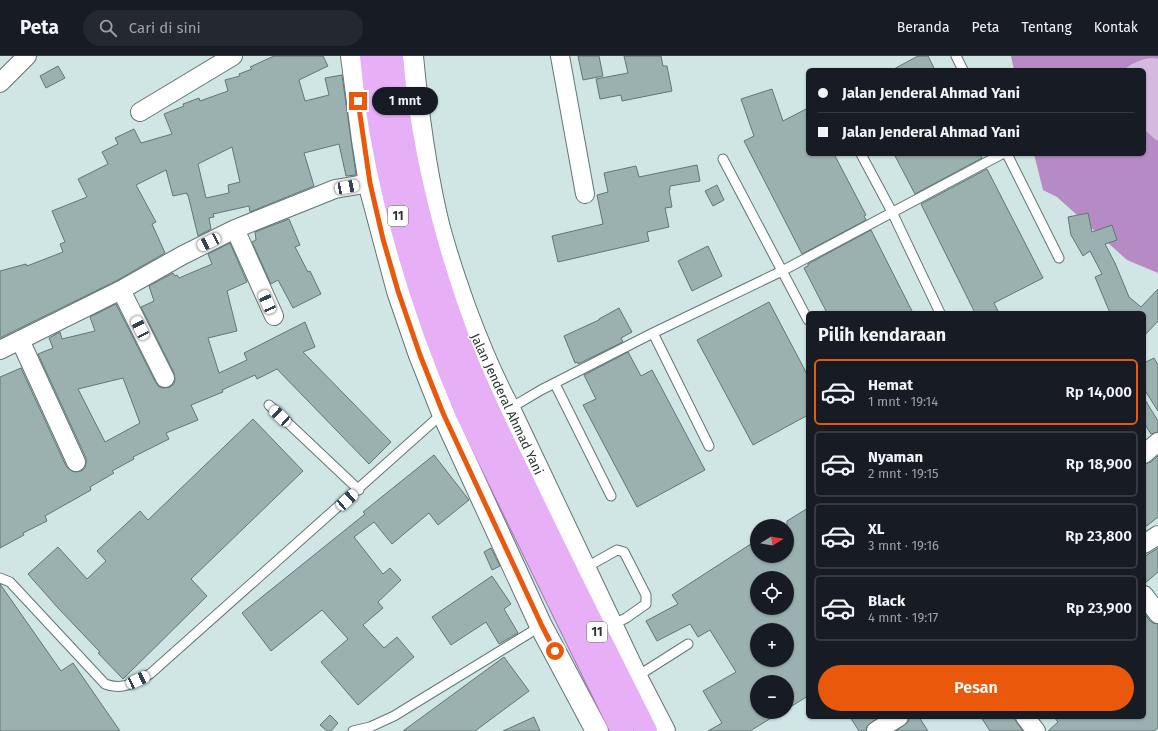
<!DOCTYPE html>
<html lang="id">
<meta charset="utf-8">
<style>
:root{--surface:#171b24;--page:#242831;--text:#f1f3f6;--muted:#9ea1a6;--line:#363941;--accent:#ea580c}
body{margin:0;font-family:"Fira Sans",sans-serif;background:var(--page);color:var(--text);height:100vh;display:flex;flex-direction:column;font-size:15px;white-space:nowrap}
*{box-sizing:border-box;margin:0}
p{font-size:13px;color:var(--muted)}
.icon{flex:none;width:22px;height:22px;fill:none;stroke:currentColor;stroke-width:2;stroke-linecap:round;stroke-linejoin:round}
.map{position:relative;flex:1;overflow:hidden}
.details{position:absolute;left:806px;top:255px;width:340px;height:408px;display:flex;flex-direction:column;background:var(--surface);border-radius:6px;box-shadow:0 1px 3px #0004}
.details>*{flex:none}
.hud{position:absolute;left:806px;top:12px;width:340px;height:88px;border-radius:6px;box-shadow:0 1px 3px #0004;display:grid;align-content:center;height:88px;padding:0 12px;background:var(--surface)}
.needle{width:26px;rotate:79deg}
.buttons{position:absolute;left:750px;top:463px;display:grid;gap:8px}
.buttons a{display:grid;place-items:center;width:44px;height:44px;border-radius:50%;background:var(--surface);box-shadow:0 1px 3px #0004;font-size:20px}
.end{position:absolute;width:18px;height:18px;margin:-9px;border:5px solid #ea580c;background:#fff;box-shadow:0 0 0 2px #fff}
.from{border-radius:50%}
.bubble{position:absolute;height:28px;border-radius:14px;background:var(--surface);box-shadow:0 1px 3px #0004;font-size:13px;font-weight:600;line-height:28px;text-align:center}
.car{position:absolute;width:12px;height:24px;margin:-12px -6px;border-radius:5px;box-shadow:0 0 3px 1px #0007;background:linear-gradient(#fff 24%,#345 0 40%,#fff 0 76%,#345 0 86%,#fff 0)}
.hud b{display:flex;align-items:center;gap:14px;height:38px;font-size:15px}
.hud b+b{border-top:1px solid var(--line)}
.hud i{width:10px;height:10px;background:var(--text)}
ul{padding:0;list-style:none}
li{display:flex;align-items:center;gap:12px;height:66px;margin:0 8px 6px;padding:0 4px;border:2px solid var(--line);border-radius:6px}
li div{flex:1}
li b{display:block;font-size:15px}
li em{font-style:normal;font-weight:600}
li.current{border-color:var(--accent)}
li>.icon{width:36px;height:36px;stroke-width:1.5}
h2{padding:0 12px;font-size:18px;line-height:48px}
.cta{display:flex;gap:8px;margin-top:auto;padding:8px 12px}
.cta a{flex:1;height:46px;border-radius:24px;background:var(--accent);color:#fff;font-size:16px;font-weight:600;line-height:46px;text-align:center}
header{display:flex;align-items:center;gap:24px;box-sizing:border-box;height:56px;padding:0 20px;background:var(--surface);border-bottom:1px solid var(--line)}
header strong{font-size:19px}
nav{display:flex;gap:22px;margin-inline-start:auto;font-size:14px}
.search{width:280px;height:36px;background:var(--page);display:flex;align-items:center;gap:10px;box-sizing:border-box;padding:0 14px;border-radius:22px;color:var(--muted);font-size:15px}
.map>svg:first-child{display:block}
.green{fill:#d6b9df}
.forest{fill:#b68ac4}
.building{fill:#9bb1af;stroke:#627674;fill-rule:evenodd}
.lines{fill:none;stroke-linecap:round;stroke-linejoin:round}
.service-casing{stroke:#627675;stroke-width:11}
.minor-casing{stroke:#627675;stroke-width:20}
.tertiary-casing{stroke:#627675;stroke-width:24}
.trunk-casing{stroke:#a077b0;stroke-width:24}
.service{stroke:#fff;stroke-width:9}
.minor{stroke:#fff;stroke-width:18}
.tertiary{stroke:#fff;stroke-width:22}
.trunk{stroke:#e6aff6;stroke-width:22}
.route{stroke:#ea580c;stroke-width:5}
.labels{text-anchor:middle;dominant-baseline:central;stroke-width:3;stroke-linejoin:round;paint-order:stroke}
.shield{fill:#fff;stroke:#6a7070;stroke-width:1}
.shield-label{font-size:12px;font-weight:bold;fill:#2a3332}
.street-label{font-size:13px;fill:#2a3332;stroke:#fff}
</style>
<header>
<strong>Peta</strong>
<div class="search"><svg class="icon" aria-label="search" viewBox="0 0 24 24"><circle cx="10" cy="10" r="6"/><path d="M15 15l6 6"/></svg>Cari di sini</div>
<nav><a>Beranda</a><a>Peta</a><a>Tentang</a><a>Kontak</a></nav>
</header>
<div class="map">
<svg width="1158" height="675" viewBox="0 0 1158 675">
<rect width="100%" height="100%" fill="#d0e6e4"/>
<!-- green -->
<path class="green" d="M1155,2L1158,3V84H1156L1144,73V14H1124C1132,6 1145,4 1155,2Z"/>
<!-- forest -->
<path class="forest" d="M1011,0H1158V3C1149,0 1131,7 1124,14H1014Z
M1144,73L1156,84H1158V217L1127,204L1057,141L1043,134L1034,98H1144Z"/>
<!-- building -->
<path class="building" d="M274,0H323L328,10L299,24L305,45L329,39L325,22L342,19L356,119L346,120L339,88L304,97L314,130L250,156L249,150L213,158L214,161L209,162L211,173L198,180L188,139H187V137L173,140L166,114L136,129L156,166L152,168L165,197L116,225L0,282V215L26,208L27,210L63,196L60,188L65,186L52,155L87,141L78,123L108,108L102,96L118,88L115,82L134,73L141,87L172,78L164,58L184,50L183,48L199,42L200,45L228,35L225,24L240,20L239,18L252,13L250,11ZM232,91L240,126L228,129L229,137L206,142L198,108Z
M578,0H599L603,20L583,24Z
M624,0H661L663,10H667L672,35L622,45L621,39L600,43L596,23L628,17Z
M918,0H928L935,14H892Z
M58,10L65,22L46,32L40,20Z
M772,33L783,65L808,52V98H834L866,159L864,160L866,164L802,198L744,85L754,80L741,43Z
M894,98H980L982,102L915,138Z
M697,109L700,125L670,130V134H669L672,151L665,152L669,171L647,176L649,185L558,206L552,180L603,168L597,139L608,136L604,117L636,110L639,121Z
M987,113L1043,222L994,247L999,257H975L921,148Z
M717,129L724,144L713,150L705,135Z
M1088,157L1092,176L1112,169L1117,184L1105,188L1115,207L1129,241L1141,251L1158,233V265L1144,280V257H1110L1095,221L1102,218L1090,195L1083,200L1071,179L1068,161Z
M289,163L300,189L295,191L308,216L310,215L321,238L293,252L278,224L271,228L252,186L256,184L255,176Z
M871,174L913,257H827L804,212L808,210V208Z
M230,187L247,226L227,235L237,275L208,282L219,317L247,304L244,297L305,266L315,291L303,296L391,386L369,408L277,313L257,323L255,319L222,334L223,336L191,349L198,364L166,377L169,383L133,401L134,403L112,415L114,417L90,431L91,434L45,460L47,465L23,477L24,479L0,492V321L21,312L66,410L70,414L75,416L81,415L85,412L86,407V402L38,298L53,292L49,282L60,276L62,283L95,275L90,261L116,248L156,327L159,331L164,332L170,331L174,328L175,323L174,317L141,251L154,245L149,230L173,217L175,220L177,219L179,222L212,208L208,198ZM123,322L140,367L105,386L78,333Z
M708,190L722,220L692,235L678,205Z
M769,246L808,320V359L753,389L697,284Z
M619,252L632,276L621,282L623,286L578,308L577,306L575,307L564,280L599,264V263Z
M628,296L641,320L652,314L705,414L637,451L583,349L596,343L584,319Z
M1154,302L1158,309V355L1144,333V307Z
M1144,342L1158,365V376L1151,378L1144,367Z
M253,363L303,415L191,523L207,540L123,623L98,597L100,596L58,552L28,518L58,491L87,523L106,505L97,495L140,455L148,464Z
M434,399L469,444L438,469L429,457L392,488L374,466L354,481L383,518L390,512L401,524L378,546L383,552L363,569L384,592L397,581L414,601L358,649L321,606L348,583L322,554L271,595L242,557L365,458L363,456Z
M1158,400V461L1144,472V408L1151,406Z
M808,452V640L787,653V626H757V656H781L750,675H708L722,667L703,635L736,616L710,574L698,581L690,568L657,585L646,565L678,548L672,539L757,484V500H787V465ZM757,522H787V552H757ZM757,574H787V604H757Z
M491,492L500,510L492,514L484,496Z
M1158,492V516L1144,528V501Z
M492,520L511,548L504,553L518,577L499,588L486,566L451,589L432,561Z
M0,528L61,615L73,607L120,675H0Z
M1144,557L1150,565L1153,567L1158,568V672L1154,675H1048L1058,666L1054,661H1144Z
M504,601L529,635L475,675H403Z
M330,659L338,667L331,675H327L320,669Z
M534,661L540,675H503Z
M850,661H879L867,670L866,675H859Z
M909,661H919L928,675H896L908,666Z
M981,661H1013L1023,675H990Z"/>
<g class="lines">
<!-- service casing -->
<g class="service-casing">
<path id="service" d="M956,0L963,14
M861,98L892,156L940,257
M1007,98L1059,202
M723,103L808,264
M653,277L709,390
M555,328L611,440
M269,349L359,434
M509,353L541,334L653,277L782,215L1002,98
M585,512L617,494L624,496L646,539V548L626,562L612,569
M0,522L10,526L105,628C123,635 134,626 150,618L443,357
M636,621L688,588
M353,675L370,671L394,660L541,570"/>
</g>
<!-- minor casing -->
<g class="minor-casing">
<path id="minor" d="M560,0L585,138
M0,27L27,0
M140,56L233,0
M235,173L274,260
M121,234L165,322
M20,284L76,406
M0,294L121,234L183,199L235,173L335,133L370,127
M1144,398L1158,386
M1144,488L1158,479
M1144,539L1158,558
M1025,661L1036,675
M876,675L899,661"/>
</g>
<!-- tertiary casing -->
<g class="tertiary-casing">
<path id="tertiary" d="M352,0L363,84L371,134L398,235L420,299L443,357L541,570L597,675
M412,0C417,54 424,107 436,160C443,191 454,222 465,253C478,288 491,320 509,353L636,621L664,675"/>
</g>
<!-- trunk casing -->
<g class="trunk-casing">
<path id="trunk" d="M371,0C374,26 376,52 381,78C398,175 428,268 467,358L622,675
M392,0C401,102 428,205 465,300C483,345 504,387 525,430C564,512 605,593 646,675"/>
</g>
<!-- service -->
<use href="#service" class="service"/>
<!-- minor -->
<use href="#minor" class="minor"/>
<!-- tertiary -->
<use href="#tertiary" class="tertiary"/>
<!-- trunk -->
<use href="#trunk" class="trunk"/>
</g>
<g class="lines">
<!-- route -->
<path class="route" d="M358,45L370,127L383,183L398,235L420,299L443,357L542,570L555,595"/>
</g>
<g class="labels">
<!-- shield labels -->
<g class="shield">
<rect x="388" y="150" width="20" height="20" rx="3"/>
<rect x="587" y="566" width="20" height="20" rx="3"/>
</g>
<g class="shield-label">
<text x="398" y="160">11</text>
<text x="597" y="576">11</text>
</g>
<!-- street labels -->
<g class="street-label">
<text transform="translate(507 348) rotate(65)">Jalan Jenderal Ahmad Yani</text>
</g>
</g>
</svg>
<div class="buttons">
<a><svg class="needle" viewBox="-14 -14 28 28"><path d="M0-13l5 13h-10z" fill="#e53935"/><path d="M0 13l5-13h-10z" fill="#9ea1a6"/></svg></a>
<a><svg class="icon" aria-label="locate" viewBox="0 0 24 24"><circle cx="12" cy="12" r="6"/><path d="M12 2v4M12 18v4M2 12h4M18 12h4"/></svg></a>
<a>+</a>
<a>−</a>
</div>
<i class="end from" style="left:555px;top:595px"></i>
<i class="end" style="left:358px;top:45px"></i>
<div class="bubble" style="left:372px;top:31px;width:66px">1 mnt</div>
<i class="car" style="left:347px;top:131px;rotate:79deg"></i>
<i class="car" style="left:209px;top:186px;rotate:243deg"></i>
<i class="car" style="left:267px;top:246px;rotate:336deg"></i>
<i class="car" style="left:140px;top:272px;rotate:333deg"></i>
<i class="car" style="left:280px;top:360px;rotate:313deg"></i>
<i class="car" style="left:347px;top:444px;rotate:48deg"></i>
<i class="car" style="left:138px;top:624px;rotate:65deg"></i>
<div class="hud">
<b><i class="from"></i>Jalan Jenderal Ahmad Yani</b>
<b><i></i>Jalan Jenderal Ahmad Yani</b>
</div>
<section class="details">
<h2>Pilih kendaraan</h2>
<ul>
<li class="current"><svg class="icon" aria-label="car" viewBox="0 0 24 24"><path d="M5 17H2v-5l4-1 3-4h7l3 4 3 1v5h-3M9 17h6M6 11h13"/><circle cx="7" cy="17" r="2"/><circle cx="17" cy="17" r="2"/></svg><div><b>Hemat</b><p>1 mnt · 19:14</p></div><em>Rp 14,000</em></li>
<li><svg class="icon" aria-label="car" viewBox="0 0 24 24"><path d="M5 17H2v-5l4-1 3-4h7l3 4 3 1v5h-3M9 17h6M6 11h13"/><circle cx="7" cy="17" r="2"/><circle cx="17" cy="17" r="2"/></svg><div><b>Nyaman</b><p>2 mnt · 19:15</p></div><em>Rp 18,900</em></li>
<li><svg class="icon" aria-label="car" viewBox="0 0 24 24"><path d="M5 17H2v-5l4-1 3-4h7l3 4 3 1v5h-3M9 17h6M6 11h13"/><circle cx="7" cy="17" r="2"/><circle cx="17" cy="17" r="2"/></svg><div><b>XL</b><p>3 mnt · 19:16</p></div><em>Rp 23,800</em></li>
<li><svg class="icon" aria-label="car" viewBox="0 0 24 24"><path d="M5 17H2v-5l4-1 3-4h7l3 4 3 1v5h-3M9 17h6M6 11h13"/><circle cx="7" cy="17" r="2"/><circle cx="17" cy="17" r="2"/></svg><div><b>Black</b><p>4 mnt · 19:17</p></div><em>Rp 23,900</em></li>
</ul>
<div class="cta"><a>Pesan</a></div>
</section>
</div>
